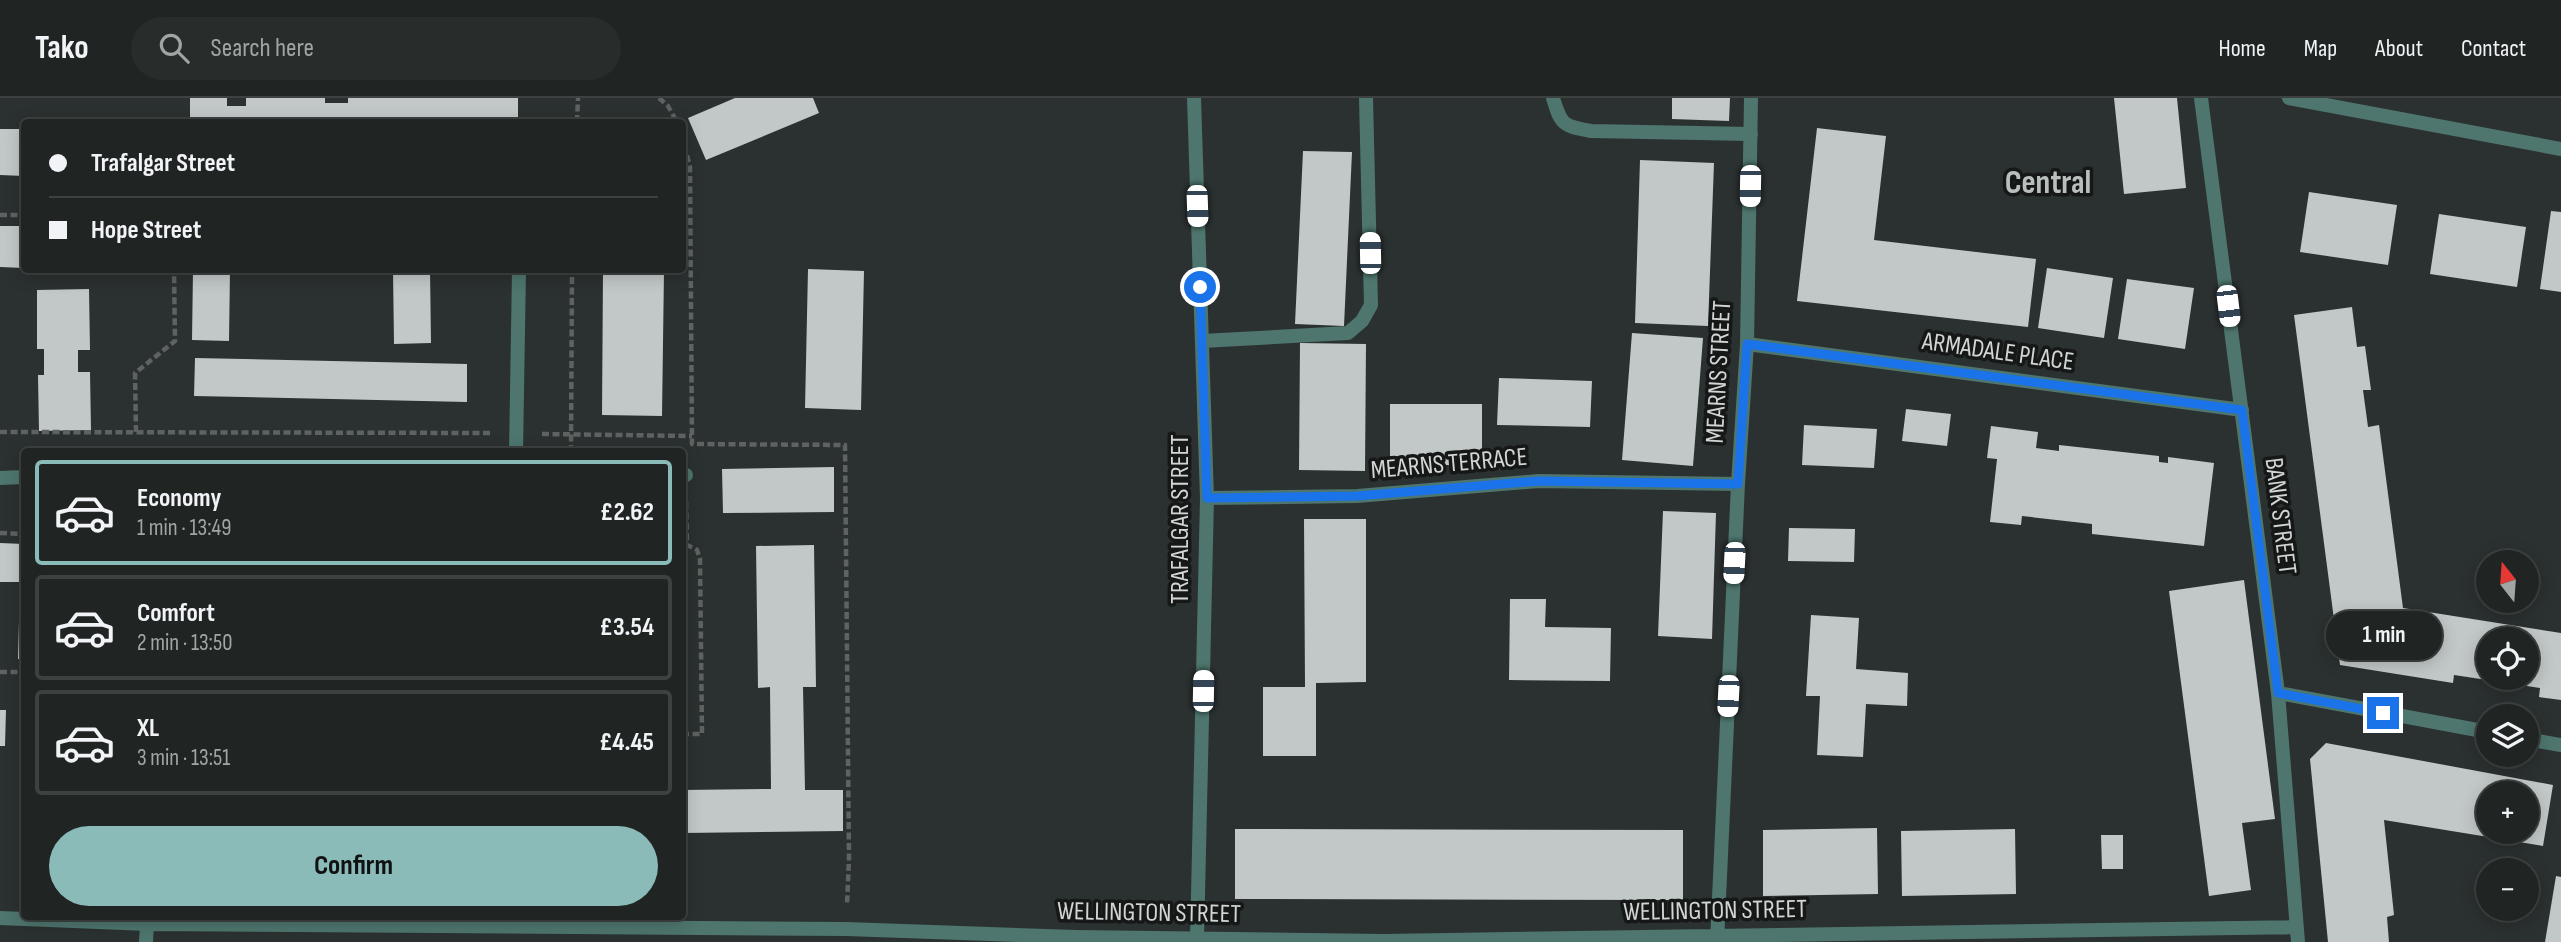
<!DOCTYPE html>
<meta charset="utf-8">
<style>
:root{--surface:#202524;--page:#282d2c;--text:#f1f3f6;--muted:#a2a5a6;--line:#3d4241;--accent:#8bbbb9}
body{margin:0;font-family:"Sofia Sans Condensed",sans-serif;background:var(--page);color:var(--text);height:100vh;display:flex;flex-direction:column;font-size:26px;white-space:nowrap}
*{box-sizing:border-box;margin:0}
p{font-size:23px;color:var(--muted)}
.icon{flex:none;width:38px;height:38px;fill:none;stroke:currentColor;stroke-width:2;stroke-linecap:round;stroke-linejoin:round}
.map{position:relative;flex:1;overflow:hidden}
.sheet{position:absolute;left:21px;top:350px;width:665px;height:472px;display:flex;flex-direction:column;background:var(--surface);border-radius:7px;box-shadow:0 4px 18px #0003,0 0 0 2px var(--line)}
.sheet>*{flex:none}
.top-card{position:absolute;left:21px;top:21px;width:665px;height:154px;border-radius:7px;box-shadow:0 4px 18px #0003,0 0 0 2px var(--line);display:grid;align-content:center;height:154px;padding:0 28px;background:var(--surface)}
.needle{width:46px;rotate:343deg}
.tools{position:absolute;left:2476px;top:452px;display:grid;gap:14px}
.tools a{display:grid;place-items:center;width:63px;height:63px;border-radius:50%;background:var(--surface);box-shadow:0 4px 18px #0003,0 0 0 2px var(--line);font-size:35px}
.end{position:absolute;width:32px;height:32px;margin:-16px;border:9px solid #1a73e8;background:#fff;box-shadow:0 0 0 4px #fff}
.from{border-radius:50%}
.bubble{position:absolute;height:49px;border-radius:24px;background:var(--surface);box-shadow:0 4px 18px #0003,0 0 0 2px var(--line);font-size:23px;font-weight:700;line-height:49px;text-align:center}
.car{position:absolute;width:21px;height:42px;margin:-21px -10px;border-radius:9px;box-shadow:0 0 5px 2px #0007;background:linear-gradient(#fff 24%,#345 0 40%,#fff 0 76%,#345 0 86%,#fff 0)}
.top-card b{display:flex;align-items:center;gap:24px;height:66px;font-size:26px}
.top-card b+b{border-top:2px solid var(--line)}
.top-card i{width:18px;height:18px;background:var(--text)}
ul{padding:12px 0 0;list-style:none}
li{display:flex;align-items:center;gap:21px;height:105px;margin:0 14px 10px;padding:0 14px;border:4px solid var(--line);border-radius:7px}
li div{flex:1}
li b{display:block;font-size:26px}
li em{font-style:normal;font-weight:700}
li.active{border-color:var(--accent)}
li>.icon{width:63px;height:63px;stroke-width:1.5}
.button{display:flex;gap:14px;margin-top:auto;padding:14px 28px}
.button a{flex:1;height:80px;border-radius:42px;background:var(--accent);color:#111;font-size:28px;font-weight:700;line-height:80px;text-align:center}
header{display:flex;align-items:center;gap:42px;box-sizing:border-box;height:98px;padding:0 35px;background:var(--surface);border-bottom:2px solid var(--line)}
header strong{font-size:33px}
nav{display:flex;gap:38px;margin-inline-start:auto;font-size:24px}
.search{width:490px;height:63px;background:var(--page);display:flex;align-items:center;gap:18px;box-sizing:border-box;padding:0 24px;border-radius:38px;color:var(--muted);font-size:26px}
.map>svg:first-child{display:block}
.building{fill:#c1c8c7;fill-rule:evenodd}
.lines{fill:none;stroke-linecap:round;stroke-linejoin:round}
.path{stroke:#5e6362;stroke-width:4.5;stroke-dasharray:7 3.5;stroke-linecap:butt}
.lane{stroke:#4e766e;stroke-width:14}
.street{stroke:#4e766e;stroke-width:14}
.route{stroke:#1a73e8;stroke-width:9}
.labels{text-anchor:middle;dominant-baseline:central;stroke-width:7;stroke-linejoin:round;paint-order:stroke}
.street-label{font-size:26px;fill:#d1d5d4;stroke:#151817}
.district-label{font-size:33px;font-weight:bold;fill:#b8c0be;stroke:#151817}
</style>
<header>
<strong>Tako</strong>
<div class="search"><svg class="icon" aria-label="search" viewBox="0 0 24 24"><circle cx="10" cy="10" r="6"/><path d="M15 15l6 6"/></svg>Search here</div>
<nav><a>Home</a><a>Map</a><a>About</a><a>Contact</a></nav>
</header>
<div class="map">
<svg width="2561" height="844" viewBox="0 0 2561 844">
<rect width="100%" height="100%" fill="#2b3130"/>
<!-- building -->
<path class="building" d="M190,0H227V8H246V0H325V5H348V0H518V24H463V21H446V24H190Z
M735,0H813L819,15L706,62L688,20Z
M1672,0H1730L1729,23L1672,21Z
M2114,0H2177L2186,90L2124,96Z
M1817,30L1886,38L1874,142L2036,161L2028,229L1797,203Z
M0,31H24V78L0,77Z
M1303,53L1352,54L1344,228L1295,226Z
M1640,62L1714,65L1708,228L1635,225Z
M2309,94L2397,107L2388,167L2300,154Z
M2551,113L2561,114V194L2540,191Z
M2439,116L2526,129L2517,189L2430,176Z
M0,128H24V170L0,169Z
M2047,170L2113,180L2104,240L2038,230Z
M808,171L864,173L861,312L805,310Z
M193,172H230L229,243L192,242Z
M393,172H430L431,245L394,246Z
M603,172H664L662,318L602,317Z
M2127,181L2194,190L2185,251L2118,241Z
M89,191L90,252H78V274H90L91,332L39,333L38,277H44V251H37V192Z
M2352,209L2357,249L2365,248L2371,292H2363L2368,329L2379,327L2403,510L2561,535V602L2539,599L2540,590L2454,577L2453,585L2340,567L2294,217ZM2488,541H2527V579H2488Z
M1632,235L1703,240L1693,368L1622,362Z
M1300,245L1366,246L1365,373L1299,372Z
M195,260L467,266V304L194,298Z
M1499,280L1592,283L1590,329L1497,327Z
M1390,306H1482V358H1456V367H1403V358H1390Z
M1906,311L1951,316L1947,348L1902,343Z
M1804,327L1877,331L1874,370L1802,367Z
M1991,328L2038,334L2036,350L2059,353V347L2159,358V364L2168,365V359L2214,365L2204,448L2092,436V426L2022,418L2021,427L1990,424L1997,361L1987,360Z
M834,369V414L723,415L722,371Z
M1663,413L1716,415L1712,541L1658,538Z
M1304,421H1366V584L1316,585V658H1263V589H1305Z
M1789,430L1855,431L1854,464L1788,463Z
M0,445L24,446V561H18L20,484H0Z
M814,447L816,589H803L805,692H843V733L682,735V692L771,691L770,589L758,590L756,448Z
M2244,482L2275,721L2242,725L2251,792L2209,798L2169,493Z
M1510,501H1546L1545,529L1611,530L1610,583L1509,582Z
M1811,517L1859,520L1856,571L1908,575L1907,608L1866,606L1863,659L1817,657L1820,598H1806Z
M0,612H6L5,648H0Z
M2326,645L2553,687L2543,748L2384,722L2394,817L2387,819L2389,844H2328L2310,661ZM2488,695H2527V733H2488Z
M1877,730L1878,796L1763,798V732Z
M1235,731L1683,732V802L1235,801Z
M2015,731L2016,796L1902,798L1901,733Z
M2101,737H2123V771H2102Z
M2556,778L2561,779V844H2545Z"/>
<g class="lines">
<!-- path -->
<path class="path" d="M659,0L668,8L677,24
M577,24L578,0
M682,37L690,69L692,346L845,347L849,761L847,806
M0,117H24
M0,334L491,335
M136,334L135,275L175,243L174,172
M542,336L692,338
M571,354L572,172
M0,435L24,436
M0,574H24
M682,636H702L700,461L697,452L687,447L686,403"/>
<!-- lane -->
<path class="lane" d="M1553,0C1561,27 1563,28 1591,33L1751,36
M1202,243L1348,235L1362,223L1371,207L1366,0
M516,354L519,172
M682,377H686
M0,380L24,379"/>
<!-- street -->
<path class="street" d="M1194,0L1207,400L1197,841
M2201,0L2278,595L2298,844
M2289,0L2561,51
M1747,246L2242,312
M1207,400L1357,398L1539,383L1738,386
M2278,595L2488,634
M2527,641L2561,647
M0,820L147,826L846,831L1076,839L1384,843L2297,829
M146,844L147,826
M1717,844L1738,386L1747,246L1751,0"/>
</g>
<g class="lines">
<!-- route -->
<path class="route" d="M1200,189L1207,400L1357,398L1539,383L1738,386L1747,246L2242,312L2278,595L2383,615"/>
</g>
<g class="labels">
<!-- street labels -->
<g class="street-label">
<text transform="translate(1998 254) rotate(8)">ARMADALE PLACE</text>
<text transform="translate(1719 274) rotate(-87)">MEARNS STREET</text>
<text transform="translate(1449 366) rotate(-5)">MEARNS TERRACE</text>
<text transform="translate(2280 418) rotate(83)">BANK STREET</text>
<text transform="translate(1180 421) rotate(-90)">TRAFALGAR STREET</text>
<text transform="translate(1715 813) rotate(-1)">WELLINGTON STREET</text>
<text transform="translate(1149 815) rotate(1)">WELLINGTON STREET</text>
</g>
<!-- district labels -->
<g class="district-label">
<text x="2048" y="85">Central</text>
</g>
</g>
</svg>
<div class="tools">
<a><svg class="needle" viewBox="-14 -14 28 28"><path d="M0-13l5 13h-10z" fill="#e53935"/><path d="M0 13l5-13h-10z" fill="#a2a5a6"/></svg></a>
<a><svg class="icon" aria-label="locate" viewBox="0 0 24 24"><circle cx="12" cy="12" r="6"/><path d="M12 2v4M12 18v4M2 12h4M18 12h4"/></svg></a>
<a><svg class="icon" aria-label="layers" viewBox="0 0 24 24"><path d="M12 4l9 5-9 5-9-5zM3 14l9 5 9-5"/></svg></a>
<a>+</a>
<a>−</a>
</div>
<i class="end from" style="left:1200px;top:189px"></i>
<i class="end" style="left:2383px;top:615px"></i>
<div class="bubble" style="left:2326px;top:513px;width:116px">1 min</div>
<i class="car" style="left:1750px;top:88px;rotate:181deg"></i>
<i class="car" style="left:1197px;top:108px;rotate:178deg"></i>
<i class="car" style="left:1370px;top:155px;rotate:359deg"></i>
<i class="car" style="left:2228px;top:208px;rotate:173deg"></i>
<i class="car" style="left:1734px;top:465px;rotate:183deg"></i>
<i class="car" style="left:1203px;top:593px;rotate:1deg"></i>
<i class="car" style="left:1728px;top:598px;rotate:183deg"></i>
<div class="top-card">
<b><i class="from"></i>Trafalgar Street</b>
<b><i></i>Hope Street</b>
</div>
<section class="sheet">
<ul>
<li class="active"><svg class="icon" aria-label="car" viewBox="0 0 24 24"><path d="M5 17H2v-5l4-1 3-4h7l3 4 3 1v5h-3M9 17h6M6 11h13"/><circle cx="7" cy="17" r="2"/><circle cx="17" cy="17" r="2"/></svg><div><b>Economy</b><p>1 min · 13:49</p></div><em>£2.62</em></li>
<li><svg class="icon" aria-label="car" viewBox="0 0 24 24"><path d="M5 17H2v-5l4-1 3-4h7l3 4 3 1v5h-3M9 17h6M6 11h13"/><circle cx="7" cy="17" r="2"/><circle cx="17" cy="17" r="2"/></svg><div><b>Comfort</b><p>2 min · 13:50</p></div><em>£3.54</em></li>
<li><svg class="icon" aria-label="car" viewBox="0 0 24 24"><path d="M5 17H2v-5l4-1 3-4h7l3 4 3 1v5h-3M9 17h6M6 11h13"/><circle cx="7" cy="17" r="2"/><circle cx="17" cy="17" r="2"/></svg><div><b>XL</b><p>3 min · 13:51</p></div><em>£4.45</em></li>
</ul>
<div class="button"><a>Confirm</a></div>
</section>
</div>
